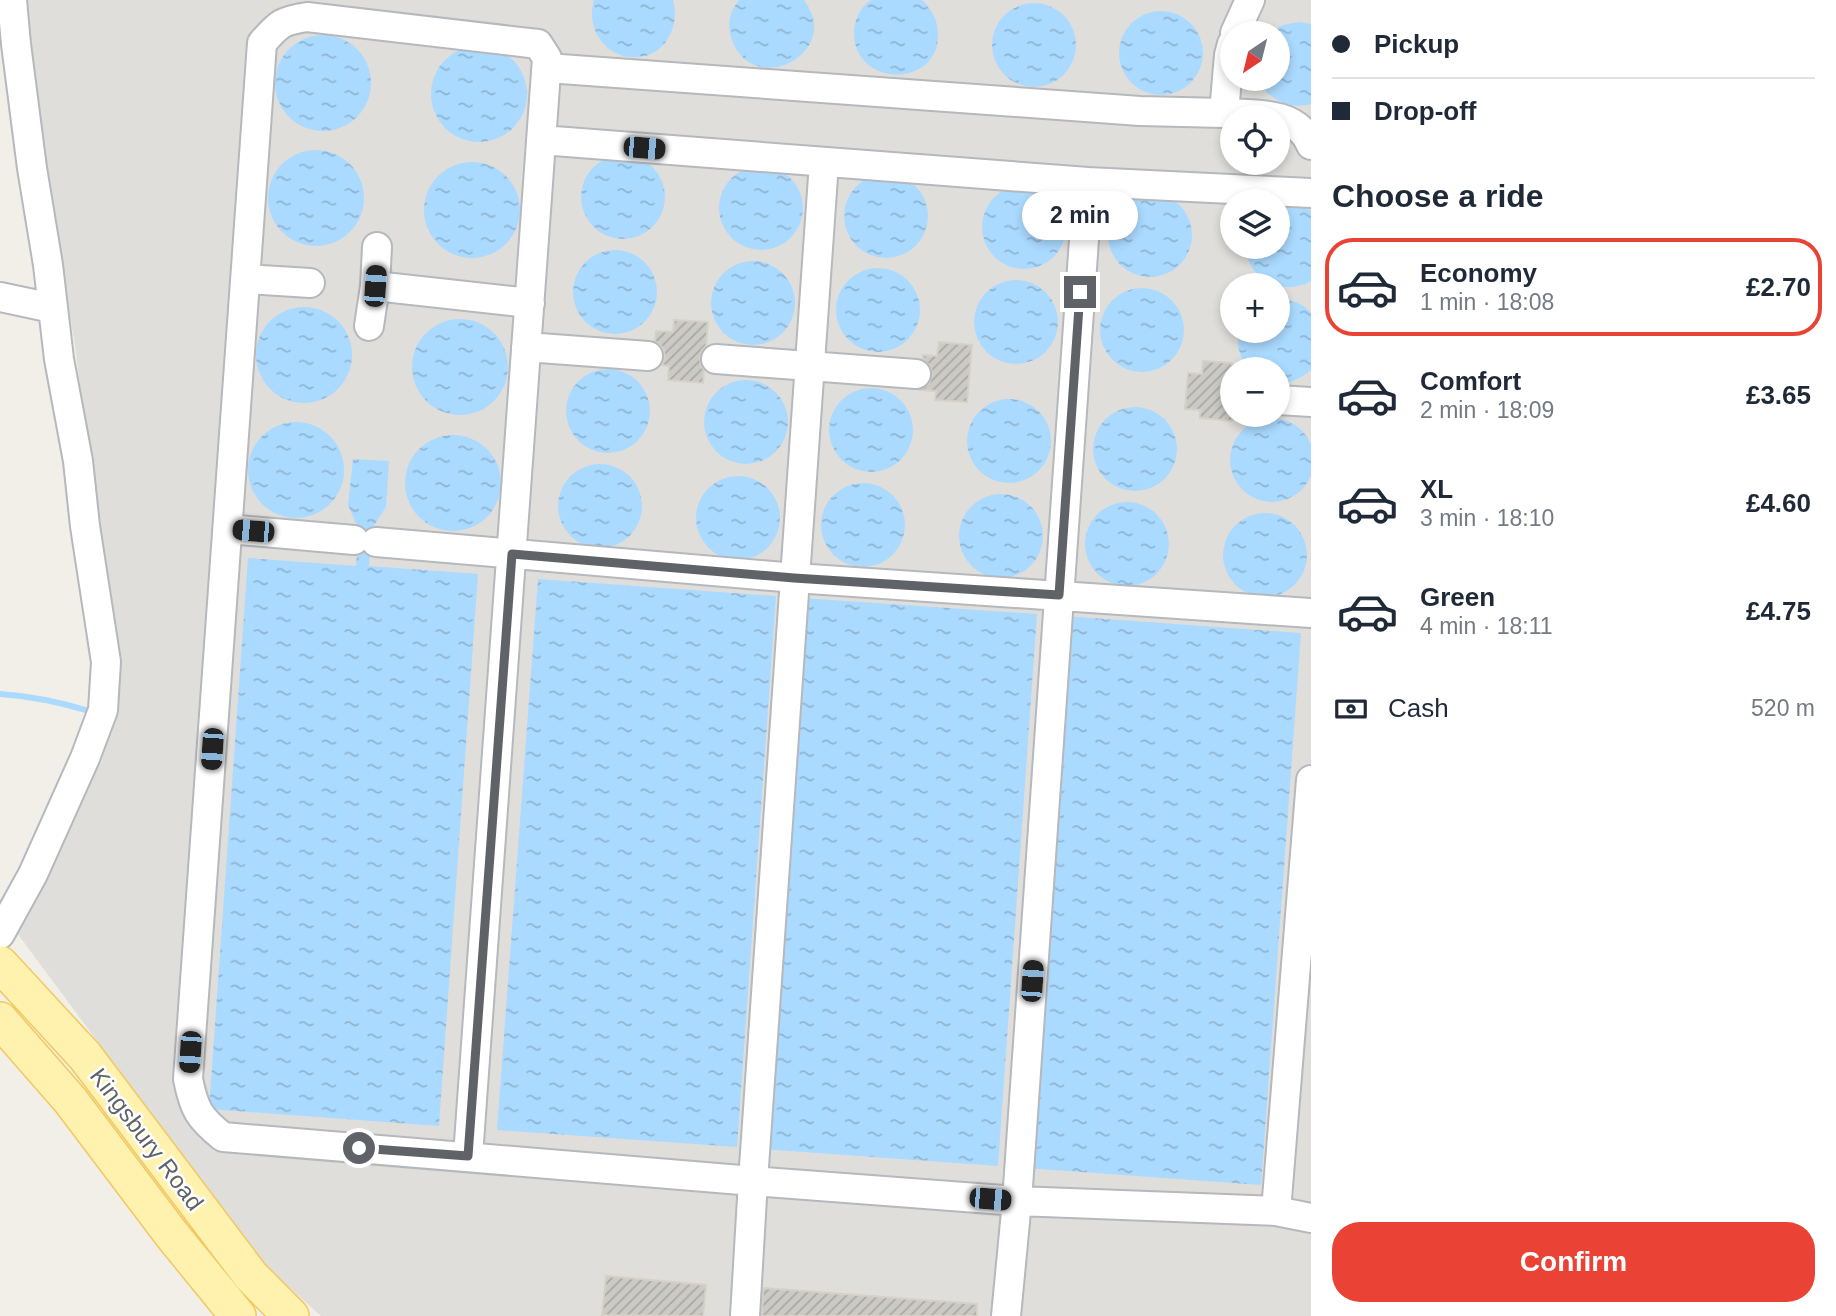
<!DOCTYPE html>
<meta charset="utf-8">
<style>
:root{--surface:#fff;--page:#f6f6f7;--text:#1f2937;--muted:#747a83;--line:#e0e1e3;--accent:#ea4335}
body{margin:0;font-family:Helvetica,sans-serif;background:var(--page);color:var(--text);height:100vh;display:flex;flex-direction:column;font-size:26px;white-space:nowrap}
*{box-sizing:border-box;margin:0}
p{font-size:23px;color:var(--muted)}
.icon{flex:none;width:38px;height:38px;fill:none;stroke:currentColor;stroke-width:2;stroke-linecap:round;stroke-linejoin:round}
.map{position:relative;flex:1;overflow:hidden}
.side{display:flex;flex-direction:column;background:var(--surface);width:525px}
.side>*{flex:none}
.guide{display:grid;align-content:center;height:154px;padding:0 21px;background:var(--surface)}
.needle{width:46px;rotate:215deg}
.fabs{position:absolute;left:1220px;top:21px;display:grid;gap:14px}
.fabs a{display:grid;place-items:center;width:70px;height:70px;border-radius:50%;background:var(--surface);box-shadow:0 4px 10px #0003;font-size:35px}
.end{position:absolute;width:32px;height:32px;margin:-16px;border:9px solid #5f6368;background:#fff;box-shadow:0 0 0 4px #fff}
.from{border-radius:50%}
.bubble{position:absolute;height:49px;border-radius:24px;background:var(--surface);box-shadow:0 4px 10px #0003;font-size:23px;font-weight:800;line-height:49px;text-align:center}
.car{position:absolute;width:21px;height:42px;margin:-21px -10px;border-radius:9px;box-shadow:0 0 5px 2px #0007;background:linear-gradient(#222 24%,#8ab4d8 0 40%,#222 0 76%,#8ab4d8 0 86%,#222 0)}
.guide b{display:flex;align-items:center;gap:24px;height:66px;font-size:26px}
.guide b+b{border-top:2px solid var(--line)}
.guide i{width:18px;height:18px;background:var(--text)}
ul{padding:0;list-style:none}
li{display:flex;align-items:center;gap:21px;height:98px;margin:0 14px 10px;padding:0 7px;border:4px solid transparent;border-radius:28px}
li div{flex:1}
li b{display:block;font-size:26px}
li em{font-style:normal;font-weight:800}
li.on{border-color:var(--accent)}
li>.icon{width:63px;height:63px;stroke-width:1.5}
h2{padding:0 21px;font-size:32px;line-height:84px}
.pay{display:flex;align-items:center;gap:18px;height:77px;padding:0 21px;font-size:26px}
.pay p{margin-inline-start:auto}
.button{display:flex;gap:14px;margin-top:auto;padding:14px 21px}
.button a{flex:1;height:80px;border-radius:28px;background:var(--accent);color:#fff;font-size:28px;font-weight:800;line-height:80px;text-align:center}
main{display:flex;flex:1;min-height:0}
.map>svg:first-child{display:block}
.industrial{fill:#e0deda;fill-rule:evenodd}
.water{fill:url(#water-ripples)}
.lines{fill:none;stroke-linecap:round;stroke-linejoin:round}
.stream{stroke:#aadaff;stroke-width:6}
.building{fill:url(#building-hatch);stroke:#d6d1c6;stroke-width:2}
.minor-casing{stroke:#b5b8bc;stroke-width:32}
.major-casing{stroke:#f2c960;stroke-width:38}
.minor{stroke:#fff;stroke-width:28}
.major{stroke:#fff2af;stroke-width:35}
.route{stroke:#5f6368;stroke-width:9}
.labels{text-anchor:middle;dominant-baseline:central;stroke-width:5;stroke-linejoin:round;paint-order:stroke}
.street-label{font-size:24px;fill:#5f6368;stroke:#fff}
</style>
<main>
<div class="map">
<svg width="1311" height="1316" viewBox="0 0 1311 1316">
<defs>
<pattern id="water-ripples" width="26" height="14" patternUnits="userSpaceOnUse" patternTransform="scale(1.75)"><rect width="26" height="14" fill="#aadaff"/><path d="M2 4q2-2 4 0t4 0M15 11q2-2 4 0t4 0" fill="none" stroke="#8eb4d2"/></pattern>
<pattern id="building-hatch" width="6" height="6" patternUnits="userSpaceOnUse" patternTransform="scale(1.75)"><rect width="6" height="6" fill="#cccac5"/><path d="M-1 1l2-2M0 6l6-6M5 7l2-2" fill="none" stroke="#a9a8a4"/></pattern>
</defs>
<rect width="100%" height="100%" fill="#f1efe8"/>
<!-- industrial -->
<path class="industrial" d="M21,0H1311V1316H321L260,1261L17,933L78,802L104,581L75,345L27,67ZM1232,33H1278V79H1232ZM1232,117H1278V163H1232ZM1232,201H1278V247H1232ZM1232,285H1278V331H1232ZM1232,369H1278V415H1232Z"/>
<!-- water -->
<path class="water" d="M594,0H673C680,24 667,55 639,57C607,60 585,30 594,0Z
M739,0H804C844,53 753,99 732,40C727,26 729,12 739,0Z
M871,0H922C933,10 939,23 938,38C935,87 859,87 854,37C853,23 859,8 871,0Z
M992 45a42 42 0 1 1 84 0a42 42 0 1 1-84 0Z
M1119 53a42 42 0 1 1 84 0a42 42 0 1 1-84 0Z
M1299,22L1311,24V104C1291,110 1266,99 1259,79H1278V33H1269L1283,25Z
M275 83a48 48 0 1 1 96 0a48 48 0 1 1-96 0Z
M431 94a48 48 0 1 1 96 0a48 48 0 1 1-96 0Z
M268 198a48 48 0 1 1 96 0a48 48 0 1 1-96 0Z
M581 197a42 42 0 1 1 84 0a42 42 0 1 1-84 0Z
M424 210a48 48 0 1 1 96 0a48 48 0 1 1-96 0Z
M719 208a42 42 0 1 1 84 0a42 42 0 1 1-84 0Z
M844 216a42 42 0 1 1 84 0a42 42 0 1 1-84 0Z
M982 227a42 42 0 1 1 84 0a42 42 0 1 1-84 0Z
M1108 235a42 42 0 1 1 84 0a42 42 0 1 1-84 0Z
M1289,204L1303,207L1311,211V281C1284,297 1247,280 1246,247H1278V206Z
M573 292a42 42 0 1 1 84 0a42 42 0 1 1-84 0Z
M711 303a42 42 0 1 1 84 0a42 42 0 1 1-84 0Z
M836 310a42 42 0 1 1 84 0a42 42 0 1 1-84 0Z
M974 322a42 42 0 1 1 84 0a42 42 0 1 1-84 0Z
M1100 330a42 42 0 1 1 84 0a42 42 0 1 1-84 0Z
M1278,299C1290,299 1303,303 1311,313V370C1301,378 1291,384 1278,382V369H1249C1240,358 1236,345 1239,331H1278Z
M256 355a48 48 0 1 1 96 0a48 48 0 1 1-96 0Z
M412 367a48 48 0 1 1 96 0a48 48 0 1 1-96 0Z
M566 411a42 42 0 1 1 84 0a42 42 0 1 1-84 0Z
M704 422a42 42 0 1 1 84 0a42 42 0 1 1-84 0Z
M829 430a42 42 0 1 1 84 0a42 42 0 1 1-84 0Z
M967 441a42 42 0 1 1 84 0a42 42 0 1 1-84 0Z
M1093 449a42 42 0 1 1 84 0a42 42 0 1 1-84 0Z
M1230 460a42 42 0 1 1 84 0a42 42 0 1 1-84 0Z
M248 470a48 48 0 1 1 96 0a48 48 0 1 1-96 0Z
M405 483a48 48 0 1 1 96 0a48 48 0 1 1-96 0Z
M353,459L389,461L386,507L371,530L369,566L478,574L439,1126L209,1109L248,558L356,566L359,530L348,505Z
M558 506a42 42 0 1 1 84 0a42 42 0 1 1-84 0Z
M696 518a42 42 0 1 1 84 0a42 42 0 1 1-84 0Z
M821 525a42 42 0 1 1 84 0a42 42 0 1 1-84 0Z
M959 536a42 42 0 1 1 84 0a42 42 0 1 1-84 0Z
M1085 544a42 42 0 1 1 84 0a42 42 0 1 1-84 0Z
M1223 555a42 42 0 1 1 84 0a42 42 0 1 1-84 0Z
M538,579L776,596L737,1147L497,1130Z
M802,598L1037,614L998,1166L762,1149Z
M1064,616L1301,633L1261,1185L1026,1168Z"/>
<g class="lines">
<!-- stream -->
<path class="stream" d="M0,694C31,696 59,702 89,711"/>
</g>
<!-- building -->
<path class="building" d="M674,320L708,322L706,346L702,350L700,357L701,366L704,370L703,383L668,380L669,366L662,365L665,357L663,348L655,341L656,331L673,332Z
M939,342L972,345L967,402L935,400L936,391L920,390L929,384L932,376L931,367L923,359V355L937,356Z
M1203,361L1232,363V421L1200,418V410L1185,409L1188,373L1202,374Z
M606,1276L706,1285L703,1316L602,1315Z
M763,1288L977,1304V1316H762Z"/>
<g class="lines">
<!-- minor casing -->
<g class="minor-casing">
<path id="minor" d="M1235,33L1250,0
M1232,44L1229,55L1224,113C1254,115 1297,110 1311,145
M547,68L1140,111L1224,113
M541,140L1088,182L1017,1201L1006,1316
M1088,182L1311,193
M246,279L310,283
M375,286L530,303
M0,297L52,308
M369,326L375,286L377,247
M526,347L648,356
M716,359L916,374
M1278,400L1311,402
M228,529L354,540
M376,542L795,578L1311,613
M0,934L33,874L85,758L103,710L106,662L85,526L78,461L59,359L48,265L32,168L16,44L12,0
M468,1156L547,58L538,44L307,17C281,21 279,24 262,43L188,1079C194,1109 199,1118 223,1137L753,1181L1017,1201L1276,1211L1311,1218
M1276,1211L1311,780
M745,1316L753,1181L824,162"/>
</g>
<!-- major casing -->
<g class="major-casing">
<path id="major" d="M0,964L85,1056L251,1276L291,1316
M0,1020L70,1100L172,1235L238,1316"/>
</g>
<!-- minor -->
<use href="#minor" class="minor"/>
<!-- major -->
<use href="#major" class="major"/>
</g>
<g class="lines">
<!-- route -->
<path class="route" d="M359,1148L468,1156L512,554L794,578L1059,595L1080,292"/>
</g>
<g class="labels">
<!-- street labels -->
<g class="street-label">
<text transform="translate(147 1139) rotate(53)">Kingsbury Road</text>
</g>
</g>
</svg>
<div class="fabs">
<a><svg class="needle" viewBox="-14 -14 28 28"><path d="M0-13l5 13h-10z" fill="#e53935"/><path d="M0 13l5-13h-10z" fill="#747a83"/></svg></a>
<a><svg class="icon" aria-label="locate" viewBox="0 0 24 24"><circle cx="12" cy="12" r="6"/><path d="M12 2v4M12 18v4M2 12h4M18 12h4"/></svg></a>
<a><svg class="icon" aria-label="layers" viewBox="0 0 24 24"><path d="M12 4l9 5-9 5-9-5zM3 14l9 5 9-5"/></svg></a>
<a>+</a>
<a>−</a>
</div>
<i class="end from" style="left:359px;top:1148px"></i>
<i class="end" style="left:1080px;top:292px"></i>
<div class="bubble" style="left:1022px;top:191px;width:116px">2 min</div>
<i class="car" style="left:644px;top:148px;rotate:95deg"></i>
<i class="car" style="left:375px;top:286px;rotate:4deg"></i>
<i class="car" style="left:253px;top:531px;rotate:275deg"></i>
<i class="car" style="left:212px;top:749px;rotate:184deg"></i>
<i class="car" style="left:1032px;top:981px;rotate:4deg"></i>
<i class="car" style="left:190px;top:1052px;rotate:184deg"></i>
<i class="car" style="left:990px;top:1199px;rotate:95deg"></i>
</div>
<section class="side">
<div class="guide">
<b><i class="from"></i>Pickup</b>
<b><i></i>Drop-off</b>
</div>
<h2>Choose a ride</h2>
<ul>
<li class="on"><svg class="icon" aria-label="car" viewBox="0 0 24 24"><path d="M5 17H2v-5l4-1 3-4h7l3 4 3 1v5h-3M9 17h6M6 11h13"/><circle cx="7" cy="17" r="2"/><circle cx="17" cy="17" r="2"/></svg><div><b>Economy</b><p>1 min · 18:08</p></div><em>£2.70</em></li>
<li><svg class="icon" aria-label="car" viewBox="0 0 24 24"><path d="M5 17H2v-5l4-1 3-4h7l3 4 3 1v5h-3M9 17h6M6 11h13"/><circle cx="7" cy="17" r="2"/><circle cx="17" cy="17" r="2"/></svg><div><b>Comfort</b><p>2 min · 18:09</p></div><em>£3.65</em></li>
<li><svg class="icon" aria-label="car" viewBox="0 0 24 24"><path d="M5 17H2v-5l4-1 3-4h7l3 4 3 1v5h-3M9 17h6M6 11h13"/><circle cx="7" cy="17" r="2"/><circle cx="17" cy="17" r="2"/></svg><div><b>XL</b><p>3 min · 18:10</p></div><em>£4.60</em></li>
<li><svg class="icon" aria-label="car" viewBox="0 0 24 24"><path d="M5 17H2v-5l4-1 3-4h7l3 4 3 1v5h-3M9 17h6M6 11h13"/><circle cx="7" cy="17" r="2"/><circle cx="17" cy="17" r="2"/></svg><div><b>Green</b><p>4 min · 18:11</p></div><em>£4.75</em></li>
</ul>
<div class="pay"><svg class="icon" aria-label="cash" viewBox="0 0 24 24"><path d="M3 7h18v10H3z"/><circle cx="12" cy="12" r="2"/></svg>Cash<p>520 m</p></div>
<div class="button"><a>Confirm</a></div>
</section>
</main>
